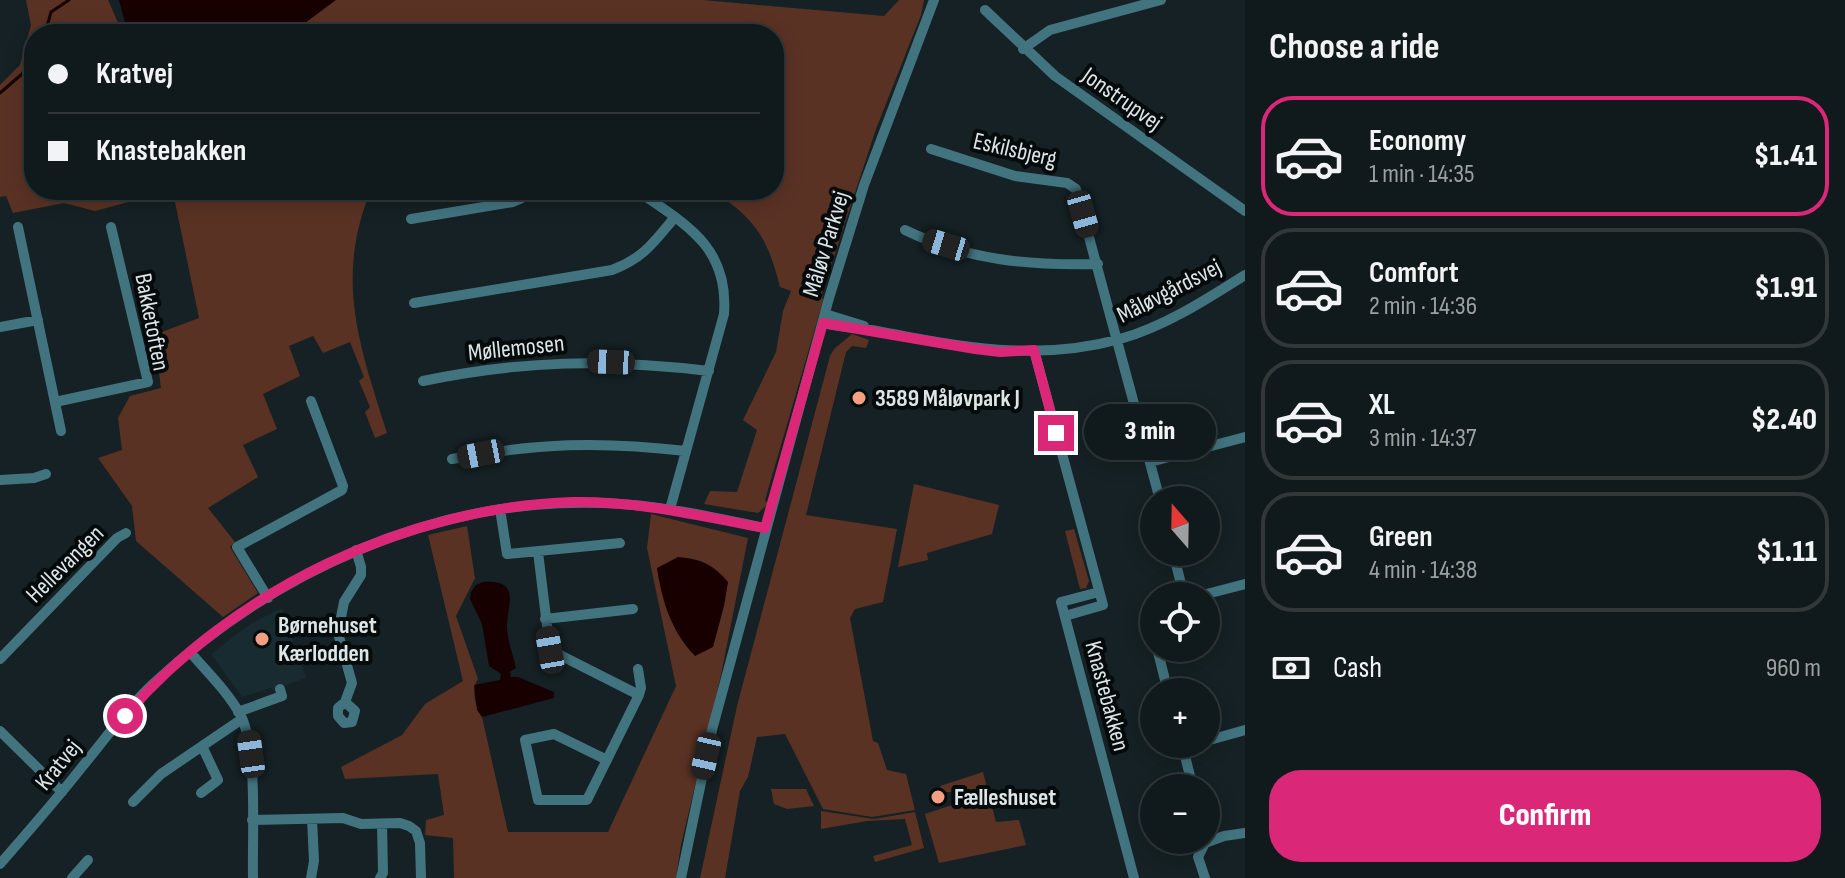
<!DOCTYPE html>
<meta charset="utf-8">
<style>
:root{--surface:#10191b;--page:#192224;--text:#f1f3f6;--muted:#9ca0a3;--line:#30383a;--accent:#db2777}
body{margin:0;font-family:"Sofia Sans Condensed",sans-serif;background:var(--page);color:var(--text);height:100vh;display:flex;flex-direction:column;font-size:30px;white-space:nowrap}
*{box-sizing:border-box;margin:0}
p{font-size:26px;color:var(--muted)}
.icon{flex:none;width:44px;height:44px;fill:none;stroke:currentColor;stroke-width:2;stroke-linecap:round;stroke-linejoin:round}
.map{position:relative;flex:1;overflow:hidden}
.panel{display:flex;flex-direction:column;background:var(--surface);width:600px}
.panel>*{flex:none}
.top-card{position:absolute;left:24px;top:24px;width:760px;height:176px;border-radius:32px;box-shadow:0 4px 20px #0003,0 0 0 2px var(--line);display:grid;align-content:center;height:176px;padding:0 24px;background:var(--surface)}
.needle{width:52px;rotate:340deg}
.fabs{position:absolute;left:1140px;top:486px;display:grid;gap:16px}
.fabs a{display:grid;place-items:center;width:80px;height:80px;border-radius:50%;background:var(--surface);box-shadow:0 4px 20px #0003,0 0 0 2px var(--line);font-size:40px}
.end{position:absolute;width:36px;height:36px;margin:-18px;border:10px solid #db2777;background:#fff;box-shadow:0 0 0 4px #fff}
.from{border-radius:50%}
.bubble{position:absolute;height:56px;border-radius:28px;background:var(--surface);box-shadow:0 4px 20px #0003,0 0 0 2px var(--line);font-size:26px;font-weight:800;line-height:56px;text-align:center}
.car{position:absolute;width:24px;height:48px;margin:-24px -12px;border-radius:10px;box-shadow:0 0 6px 2px #0007;background:linear-gradient(#222 24%,#8ab4d8 0 40%,#222 0 76%,#8ab4d8 0 86%,#222 0)}
.top-card b{display:flex;align-items:center;gap:28px;height:76px;font-size:30px}
.top-card b+b{border-top:2px solid var(--line)}
.top-card i{width:20px;height:20px;background:var(--text)}
ul{padding:0;list-style:none}
li{display:flex;align-items:center;gap:24px;height:120px;margin:0 16px 12px;padding:0 8px;border:4px solid var(--line);border-radius:32px}
li div{flex:1}
li b{display:block;font-size:30px}
li em{font-style:normal;font-weight:800}
li.active{border-color:var(--accent)}
li>.icon{width:72px;height:72px;stroke-width:1.5}
h2{padding:0 24px;font-size:36px;line-height:96px}
.pay{display:flex;align-items:center;gap:20px;height:88px;padding:0 24px;font-size:30px}
.pay p{margin-inline-start:auto}
.primary-button{display:flex;gap:16px;margin-top:auto;padding:16px 24px}
.primary-button a{flex:1;height:92px;border-radius:32px;background:var(--accent);color:#fff;font-size:32px;font-weight:800;line-height:92px;text-align:center}
main{display:flex;flex:1;min-height:0}
.map>svg:first-child{display:block}
.built{fill:#172b30}
.green{fill:#5a3224}
.water{fill:#180000}
.lines{fill:none;stroke-linecap:round;stroke-linejoin:round}
.stream{stroke:#180000;stroke-width:3}
.minor{stroke:#427480;stroke-width:10}
.route{stroke:#db2777;stroke-width:10}
.poi-dot{fill:#f3a082;stroke:#050a0b;stroke-width:3}
.labels{text-anchor:middle;dominant-baseline:central;stroke-width:8;stroke-linejoin:round;paint-order:stroke}
.street-label{font-size:24px;fill:#dde5e7;stroke:#050a0b}
.poi-label{font-size:24px;font-weight:bold;fill:#dde5e7;stroke:#050a0b;text-anchor:start}
</style>
<main>
<div class="map">
<svg width="1245" height="878" viewBox="0 0 1245 878">
<rect width="100%" height="100%" fill="#152124"/>
<!-- built -->
<path class="built" d="M282,608L306,678L273,690L271,688L242,697L211,654L250,624Z"/>
<!-- green -->
<path class="green" d="M26,0H108L123,34H34V190H371C334,279 360,347 387,433L375,438L365,412L370,407L359,381L364,377L350,342L323,353L313,336L289,346L300,376L263,394L277,429L243,445L258,477L208,508L235,542L230,547L258,593L223,617L136,541L132,506L98,458L122,450L118,418L130,396L161,388L154,335L199,318L175,202L162,193L95,211L64,203L13,213L6,196L0,197V85L20,65L31,25Z
M328,0H703L884,16L899,0H924L921,15L876,129L822,293L823,301L765,500L768,504L758,513L704,504L710,491L737,492L757,430L743,420L776,352L783,311L791,291L780,287C767,236 756,221 713,190H774V34H256Z
M852,334L869,340L866,348L852,346L846,352L806,515L897,529L883,602L855,609L850,618L873,741L878,743L887,770L906,774L915,810L872,817L823,809L785,734L757,737L748,777L740,791L725,878H700L737,706L830,356L834,349Z
M914,484L999,505L992,534L927,553L928,560L898,567Z
M651,514L748,538L721,675L681,845L676,878H454L453,838L425,835L426,820L444,815L438,774L345,779L341,767L402,735L425,704L463,681L428,535L467,526L475,578L456,616L478,679C471,689 475,707 482,717L508,832H608L676,686L647,548Z
M1074,529L1089,581L1086,588L1080,589L1065,531Z
M983,772L996,822L1019,820L1026,845L939,863L925,814L955,804L951,792H943L940,786Z
M771,789H806L814,806L787,809L774,804Z
M821,811L874,819L915,812L924,848L875,862L873,856L912,845L905,819L867,821L821,829Z"/>
<!-- water -->
<path class="water" d="M119,0H336L297,29L279,34H128Z
M678,557C701,559 713,564 728,582L724,606L713,647L695,656C671,631 662,601 657,568Z
M483,582C523,579 506,607 507,629C508,641 513,655 516,668L510,672L511,677H518L554,692V698L482,717L477,710L474,685L500,680L501,674L489,666L482,624L470,599L471,592L476,585Z"/>
<g class="lines">
<!-- stream -->
<path class="stream" d="M45,34L51,12L69,0
M0,93L22,74L34,55"/>
<!-- minor -->
<path class="minor" d="M985,10L1055,76L1245,211
M1023,49L1050,30L1161,0
M931,149L1015,176L1067,183L1076,189L1160,500
M636,190C685,224 729,246 724,314L670,509
M411,219L513,202L540,190
M18,227L61,431
M905,230C966,260 1030,266 1098,264
M414,303L612,270C644,258 654,242 675,217
M825,314L864,326
M823,323C841,327 859,328 877,331C959,347 1038,362 1120,339C1164,327 1207,299 1245,275
M0,327L38,320
M1034,350L1103,605L1065,616
M423,381C524,360 607,359 709,371
M55,402L148,382L111,227
M452,459C537,443 600,441 686,451
M1150,462L1245,437
M0,480L34,478L46,474
M500,509L507,554L620,543
M538,552L550,650L639,695
M1173,552L1184,596
M1099,592L1061,602L1134,878
M1199,596L1245,584
M268,598L237,547L342,490L343,486L311,401
M1154,608L1149,615L1154,635
M545,619L633,609
M1157,648L1168,692
M190,652C207,672 228,692 241,716C258,751 252,836 253,878
M0,659L117,538L126,533
M345,702L355,711L352,722L344,723L338,716V708L345,702L352,683L338,633L344,602L361,575V567L356,550
M238,712L282,696L280,689
M0,731L62,792
M1206,741L1245,730
M1182,744L1193,788
M607,760L554,734L525,740L538,800H587L639,695L641,688L638,669
M201,793L218,780L202,746
M133,802L161,774L242,719
M252,820L343,818L361,824L400,823L409,826L416,831L420,843L421,878
M0,864C28,832 56,800 82,767C105,739 127,708 153,684C274,571 437,497 604,503C659,505 712,517 765,528
M72,878L88,860
M311,878L314,861L312,819
M380,878L383,873L382,824
M681,878L712,730L829,298L864,185L934,0
M1205,878L1198,857L1205,843L1224,836L1245,833"/>
</g>
<g class="lines">
<!-- route -->
<path class="route" d="M125,716C233,590 407,507 573,502C639,501 701,516 765,528L823,323L975,349L1000,352L1034,350L1056,433"/>
</g>
<!-- markers -->
<g class="poi-dot">
<circle cx="859" cy="398" r="8"/>
<circle cx="262" cy="639" r="8"/>
<circle cx="938" cy="797" r="8"/>
</g>
<g class="labels">
<!-- street labels -->
<g class="street-label">
<text transform="translate(1122 99) rotate(35)">Jonstrupvej</text>
<text transform="translate(1015 150) rotate(13)">Eskilsbjerg</text>
<text transform="translate(826 244) rotate(-73)">Måløv Parkvej</text>
<text transform="translate(1169 291) rotate(-27)">Måløvgårdsvej</text>
<text transform="translate(152 322) rotate(79)">Bakketoften</text>
<text transform="translate(516 348) rotate(-6)">Møllemosen</text>
<text transform="translate(65 564) rotate(-45)">Hellevangen</text>
<text transform="translate(1107 696) rotate(75)">Knastebakken</text>
<text transform="translate(58 765) rotate(-51)">Kratvej</text>
</g>
<!-- poi labels -->
<g class="poi-label">
<text x="875" y="398">3589 Måløvpark J</text>
<text x="278" y="625">Børnehuset<tspan x="278" dy="28">Kærlodden</tspan></text>
<text x="954" y="797">Fælleshuset</text>
</g>
</g>
</svg>
<div class="fabs">
<a><svg class="needle" viewBox="-14 -14 28 28"><path d="M0-13l5 13h-10z" fill="#e53935"/><path d="M0 13l5-13h-10z" fill="#9ca0a3"/></svg></a>
<a><svg class="icon" aria-label="locate" viewBox="0 0 24 24"><circle cx="12" cy="12" r="6"/><path d="M12 2v4M12 18v4M2 12h4M18 12h4"/></svg></a>
<a>+</a>
<a>−</a>
</div>
<i class="end from" style="left:125px;top:716px"></i>
<i class="end" style="left:1056px;top:433px"></i>
<div class="bubble" style="left:1084px;top:404px;width:132px">3 min</div>
<i class="car" style="left:1083px;top:214px;rotate:164deg"></i>
<i class="car" style="left:946px;top:245px;rotate:287deg"></i>
<i class="car" style="left:611px;top:362px;rotate:272deg"></i>
<i class="car" style="left:481px;top:454px;rotate:259deg"></i>
<i class="car" style="left:550px;top:650px;rotate:350deg"></i>
<i class="car" style="left:251px;top:754px;rotate:352deg"></i>
<i class="car" style="left:706px;top:756px;rotate:193deg"></i>
<div class="top-card">
<b><i class="from"></i>Kratvej</b>
<b><i></i>Knastebakken</b>
</div>
</div>
<section class="panel">
<h2>Choose a ride</h2>
<ul>
<li class="active"><svg class="icon" aria-label="car" viewBox="0 0 24 24"><path d="M5 17H2v-5l4-1 3-4h7l3 4 3 1v5h-3M9 17h6M6 11h13"/><circle cx="7" cy="17" r="2"/><circle cx="17" cy="17" r="2"/></svg><div><b>Economy</b><p>1 min · 14:35</p></div><em>$1.41</em></li>
<li><svg class="icon" aria-label="car" viewBox="0 0 24 24"><path d="M5 17H2v-5l4-1 3-4h7l3 4 3 1v5h-3M9 17h6M6 11h13"/><circle cx="7" cy="17" r="2"/><circle cx="17" cy="17" r="2"/></svg><div><b>Comfort</b><p>2 min · 14:36</p></div><em>$1.91</em></li>
<li><svg class="icon" aria-label="car" viewBox="0 0 24 24"><path d="M5 17H2v-5l4-1 3-4h7l3 4 3 1v5h-3M9 17h6M6 11h13"/><circle cx="7" cy="17" r="2"/><circle cx="17" cy="17" r="2"/></svg><div><b>XL</b><p>3 min · 14:37</p></div><em>$2.40</em></li>
<li><svg class="icon" aria-label="car" viewBox="0 0 24 24"><path d="M5 17H2v-5l4-1 3-4h7l3 4 3 1v5h-3M9 17h6M6 11h13"/><circle cx="7" cy="17" r="2"/><circle cx="17" cy="17" r="2"/></svg><div><b>Green</b><p>4 min · 14:38</p></div><em>$1.11</em></li>
</ul>
<div class="pay"><svg class="icon" aria-label="cash" viewBox="0 0 24 24"><path d="M3 7h18v10H3z"/><circle cx="12" cy="12" r="2"/></svg>Cash<p>960 m</p></div>
<div class="primary-button"><a>Confirm</a></div>
</section>
</main>
